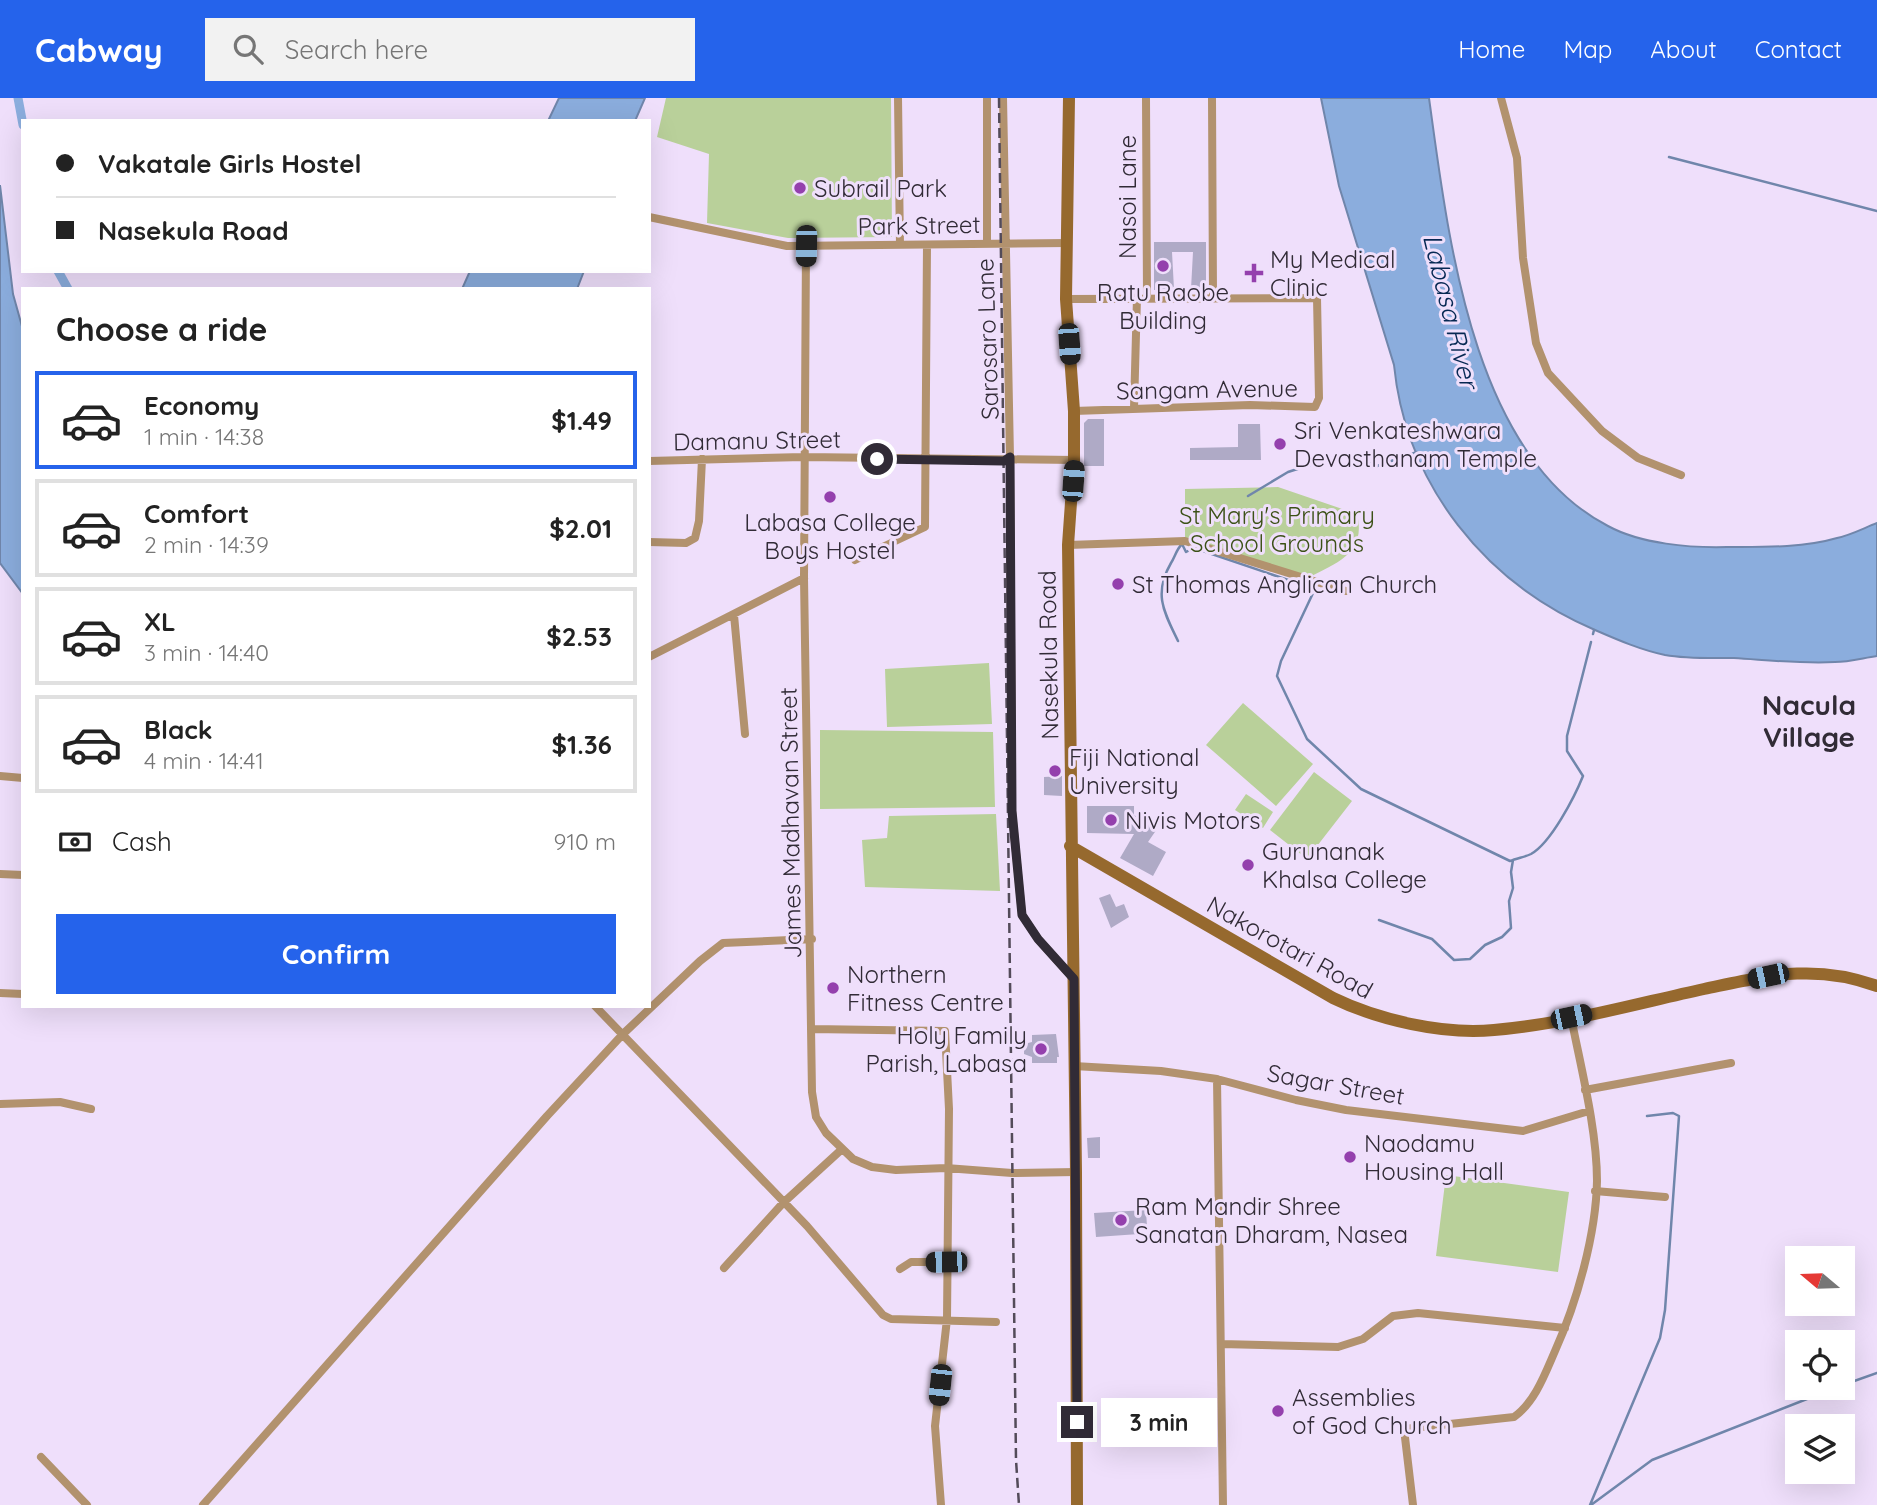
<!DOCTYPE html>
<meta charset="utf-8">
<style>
:root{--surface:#fff;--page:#f2f2f2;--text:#222;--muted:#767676;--line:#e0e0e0;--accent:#2563eb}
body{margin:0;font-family:Quicksand,sans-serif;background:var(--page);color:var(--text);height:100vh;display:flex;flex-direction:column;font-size:26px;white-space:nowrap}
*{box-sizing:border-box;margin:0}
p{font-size:23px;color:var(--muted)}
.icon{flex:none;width:38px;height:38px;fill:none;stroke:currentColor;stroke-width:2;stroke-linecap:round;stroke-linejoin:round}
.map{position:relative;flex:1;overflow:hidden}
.drawer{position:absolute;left:21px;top:189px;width:630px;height:721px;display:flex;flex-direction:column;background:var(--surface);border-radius:0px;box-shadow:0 7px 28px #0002}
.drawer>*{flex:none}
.top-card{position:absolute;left:21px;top:21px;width:630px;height:154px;border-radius:0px;box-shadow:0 7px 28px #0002;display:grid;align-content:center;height:154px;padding:0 35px;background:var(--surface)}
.needle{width:46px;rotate:289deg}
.fabs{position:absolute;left:1785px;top:1148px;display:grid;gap:14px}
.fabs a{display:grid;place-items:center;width:70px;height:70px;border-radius:0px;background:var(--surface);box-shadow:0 7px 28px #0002;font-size:35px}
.end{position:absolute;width:32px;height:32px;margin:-16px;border:9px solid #312b36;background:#fff;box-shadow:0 0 0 4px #fff}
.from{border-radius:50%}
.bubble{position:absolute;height:49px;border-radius:0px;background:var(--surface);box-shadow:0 7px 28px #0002;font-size:23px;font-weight:800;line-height:49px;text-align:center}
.car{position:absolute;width:21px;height:42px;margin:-21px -10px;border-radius:9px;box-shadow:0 0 5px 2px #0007;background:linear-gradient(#222 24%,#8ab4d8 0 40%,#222 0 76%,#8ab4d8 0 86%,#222 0)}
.top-card b{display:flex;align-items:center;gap:24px;height:66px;font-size:26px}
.top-card b+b{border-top:2px solid var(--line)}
.top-card i{width:18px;height:18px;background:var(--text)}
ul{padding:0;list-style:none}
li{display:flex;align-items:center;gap:21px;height:98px;margin:0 14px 10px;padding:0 21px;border:4px solid var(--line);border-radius:0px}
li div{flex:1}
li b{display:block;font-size:26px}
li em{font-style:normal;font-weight:800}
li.on{border-color:var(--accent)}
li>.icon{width:63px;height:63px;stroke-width:1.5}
h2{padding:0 35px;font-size:32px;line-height:84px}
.pay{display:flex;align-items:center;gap:18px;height:77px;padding:0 35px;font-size:26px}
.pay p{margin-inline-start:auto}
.button{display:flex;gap:14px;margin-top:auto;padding:14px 35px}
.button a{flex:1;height:80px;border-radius:0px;background:var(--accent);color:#fff;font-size:28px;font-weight:800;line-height:80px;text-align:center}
header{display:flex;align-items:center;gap:42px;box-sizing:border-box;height:98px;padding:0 35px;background:var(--accent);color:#fff}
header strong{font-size:33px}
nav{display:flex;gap:38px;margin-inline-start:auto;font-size:24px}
.search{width:490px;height:63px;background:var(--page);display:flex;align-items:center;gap:18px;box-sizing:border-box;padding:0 24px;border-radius:0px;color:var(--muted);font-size:26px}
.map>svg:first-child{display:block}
.green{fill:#b9d09a}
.water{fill:#8baddd;stroke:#7086ab;stroke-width:2}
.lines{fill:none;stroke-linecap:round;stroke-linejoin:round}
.stream{stroke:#7086ab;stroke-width:2.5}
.canal{stroke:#8baddd;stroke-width:9}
.building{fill:#afaac6}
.street{stroke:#b2926e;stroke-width:8}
.secondary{stroke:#96692e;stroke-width:12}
.rail{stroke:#534b59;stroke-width:2.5;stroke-dasharray:10 5;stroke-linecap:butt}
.route{stroke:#312b36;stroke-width:9}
.poi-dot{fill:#9440ad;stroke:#efdffb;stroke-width:2.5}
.labels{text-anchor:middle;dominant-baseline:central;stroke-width:6;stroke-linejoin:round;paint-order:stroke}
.poi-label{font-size:24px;fill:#312b36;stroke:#efdffb;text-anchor:start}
.street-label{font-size:24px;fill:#312b36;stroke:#efdffb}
.park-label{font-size:24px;fill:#3c5117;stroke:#efdffb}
.water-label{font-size:26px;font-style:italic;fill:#062853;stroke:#efdffb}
.quarter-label{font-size:28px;font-weight:bold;fill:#312b36;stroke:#efdffb}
</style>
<header>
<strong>Cabway</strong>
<div class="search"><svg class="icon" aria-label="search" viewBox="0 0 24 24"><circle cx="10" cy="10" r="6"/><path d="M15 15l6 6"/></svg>Search here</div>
<nav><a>Home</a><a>Map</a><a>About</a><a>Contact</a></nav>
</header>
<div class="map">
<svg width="1877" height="1407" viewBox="0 0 1877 1407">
<rect width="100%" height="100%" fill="#efdffb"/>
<!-- green -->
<path class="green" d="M666,0H891L892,139L788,140L707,125L709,56L657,39Z
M1278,389L1357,416C1367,457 1335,465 1304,482L1185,443V391Z
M989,565L992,626L887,629L885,571Z
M1243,605L1313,666L1276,708L1206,647Z
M820,632L993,634L995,709L820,711Z
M1314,674L1352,703L1307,761L1270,732Z
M1246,696L1273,714L1263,730L1235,712Z
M996,716L1000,793L865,789L862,742L887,740L889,718Z
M1446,1077L1569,1094L1558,1174L1436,1158Z"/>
<!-- water -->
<path class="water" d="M559,0H645L635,23H548Z
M1321,0H1429C1448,136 1471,357 1608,428C1641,446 1690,450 1727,449C1762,449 1803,450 1837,440C1851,437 1864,430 1877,425V558C1863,560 1849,564 1835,564C1802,566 1767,562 1734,560C1712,560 1687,561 1665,557C1641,552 1618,542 1595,532C1485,485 1406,387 1394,267L1339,88Z
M0,87L13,196L23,232V496L0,465Z
M470,173H584L577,191H462Z"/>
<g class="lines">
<!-- stream -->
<path class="stream" d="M1669,59L1877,113
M1248,398L1288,374L1338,358H1351L1377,368L1417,354
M1593,536L1594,532
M1178,543C1164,514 1153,496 1171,465C1175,459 1176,452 1182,446L1186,454L1194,450L1300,486L1314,487V493L1281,563L1277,578L1307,641L1361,691L1510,763C1517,760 1525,759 1531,756C1551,745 1575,698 1583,678L1567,653V638L1591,544
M1379,822L1432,841L1454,862L1470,861L1485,847L1502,839L1511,830L1509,803L1513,790L1511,774L1513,762
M1843,1287L1877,1275
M1590,1407L1660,1240L1665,1212L1679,1018L1673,1015L1647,1018
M1591,1407L1652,1362L1835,1290"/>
<!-- canal -->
<path class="canal" d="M18,0L23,27
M58,173L68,191"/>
</g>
<!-- building -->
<path class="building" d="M1154,144H1206V188L1204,191H1191L1193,154H1172L1174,191L1154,192Z
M1088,321H1104V368H1084V325Z
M1238,326H1260L1261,362H1190V350L1238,349Z
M1062,678V698L1044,697V679Z
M1087,708H1134V717L1157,731L1148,744L1166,754L1153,778L1120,760L1134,736L1087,735Z
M1110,796L1116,809L1124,806L1129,819L1111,830L1099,800Z
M1056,936L1059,959H1057V965H1032V959L1024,956V946L1032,944V937Z
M1100,1039V1060H1088L1087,1040Z
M1146,1112L1147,1129L1139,1130V1136L1096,1139L1094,1115Z"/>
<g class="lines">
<!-- street -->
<path class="street" d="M898,0L900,147
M987,0V146
M1003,0L1010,359L1012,713L1022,817L1038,841L1072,879
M1146,0L1147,199
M1212,0L1213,199
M1501,0L1517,60L1523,160L1536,245L1548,275L1602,333L1638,360L1681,377
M649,119L787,148L1067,145
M806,148L804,480L812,994L816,1019L826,1035L853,1061L872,1069L896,1072L946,1070L1012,1075L1076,1074
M1066,201L1317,200L1319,300L1315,309L1250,307L1074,313
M1134,310L1137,199
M649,363L803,359L1074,362
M649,444L686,445L695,440L699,423L702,361
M1068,447L1185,443L1346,493
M855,462L925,429L927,147
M734,517L745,636
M649,559L804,480
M0,678L23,680
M0,776L23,777
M0,895L23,896
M595,908L807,1128L883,1217L891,1221L996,1224
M812,931L945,933L949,1011L947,1221L935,1328L941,1407
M1074,968L1161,973L1217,981L1296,1002L1346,1012L1523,1033L1589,1013
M1217,981L1223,1407
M1585,992L1731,965
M0,1006L60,1004L91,1011
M1595,1093L1665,1099
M724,1170L783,1105L841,1052
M900,1171L911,1164H946
M1221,1246L1338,1249L1363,1241L1393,1218L1418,1215L1565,1230
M41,1359L87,1407
M203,1407L547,1018L623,936L700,863L723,845L812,841
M1413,1407L1404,1331L1514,1319C1535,1304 1545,1276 1555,1253C1577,1204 1596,1136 1597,1083C1597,1032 1581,970 1571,919"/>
<!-- secondary -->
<path class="secondary" d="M1069,0L1066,201L1074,313V362L1068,447L1076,1074L1077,1407
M1070,748L1333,900C1378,922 1444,937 1494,932C1565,926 1635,906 1704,891C1767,878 1814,865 1877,888"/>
<!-- rail -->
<path class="rail" d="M999,0L1016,1362L1019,1407"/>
</g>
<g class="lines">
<!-- route -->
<path class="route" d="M877,361L1004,363L1010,359L1012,713L1022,817L1038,841L1074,881L1077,1324"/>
</g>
<!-- markers -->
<g class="poi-dot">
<circle cx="800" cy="90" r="7"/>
<circle cx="1163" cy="168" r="7"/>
<path d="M1250.5 164.5h7v7h7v7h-7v7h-7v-7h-7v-7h7z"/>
<circle cx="1280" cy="346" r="7"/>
<circle cx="830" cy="399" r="7"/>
<circle cx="1118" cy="486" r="7"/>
<circle cx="1055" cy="673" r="7"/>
<circle cx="1111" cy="722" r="7"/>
<circle cx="1248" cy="767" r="7"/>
<circle cx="833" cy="890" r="7"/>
<circle cx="1041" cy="951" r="7"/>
<circle cx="1350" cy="1059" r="7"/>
<circle cx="1121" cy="1122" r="7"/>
<circle cx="1278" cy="1313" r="7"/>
</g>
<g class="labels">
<!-- poi labels -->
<g class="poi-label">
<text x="814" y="90">Subrail Park</text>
<text x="1270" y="161">My Medical<tspan x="1270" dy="28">Clinic</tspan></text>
<text x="1163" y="194" text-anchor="middle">Ratu Raobe<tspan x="1163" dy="28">Building</tspan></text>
<text x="1294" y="332">Sri Venkateshwara<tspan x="1294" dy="28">Devasthanam Temple</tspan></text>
<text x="830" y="424" text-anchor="middle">Labasa College<tspan x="830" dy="28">Boys Hostel</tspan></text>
<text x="1132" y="486">St Thomas Anglican Church</text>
<text x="1069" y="659">Fiji National<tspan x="1069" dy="28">University</tspan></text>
<text x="1125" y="722">Nivis Motors</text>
<text x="1262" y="753">Gurunanak<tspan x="1262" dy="28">Khalsa College</tspan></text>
<text x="847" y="876">Northern<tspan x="847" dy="28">Fitness Centre</tspan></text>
<text x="1027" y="937" text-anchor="end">Holy Family<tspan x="1027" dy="28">Parish, Labasa</tspan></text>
<text x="1364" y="1045">Naodamu<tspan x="1364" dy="28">Housing Hall</tspan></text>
<text x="1135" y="1108">Ram Mandir Shree<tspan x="1135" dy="28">Sanatan Dharam, Nasea</tspan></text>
<text x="1292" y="1299">Assemblies<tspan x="1292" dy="28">of God Church</tspan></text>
</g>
<!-- street labels -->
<g class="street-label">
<text transform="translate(1127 99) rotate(-90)">Nasoi Lane</text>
<text transform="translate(919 127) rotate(-1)">Park Street</text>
<text transform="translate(987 241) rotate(-92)">Sarosaro Lane</text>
<text transform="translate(1207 291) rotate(-1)">Sangam Avenue</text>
<text transform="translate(757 342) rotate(-1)">Damanu Street</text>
<text transform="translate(1048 557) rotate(-91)">Nasekula Road</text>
<text transform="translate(790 725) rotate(-91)">James Madhavan Street</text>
<text transform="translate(1290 849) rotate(29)">Nakorotari Road</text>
<text transform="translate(1336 986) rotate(10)">Sagar Street</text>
</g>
<!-- park labels -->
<g class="park-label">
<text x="1277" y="417">St Mary's Primary<tspan x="1277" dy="28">School Grounds</tspan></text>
</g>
<!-- water labels -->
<g class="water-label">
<text transform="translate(1451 213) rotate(76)">Labasa River</text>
</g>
<!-- quarter labels -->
<g class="quarter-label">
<text x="1809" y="606">Nacula<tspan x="1809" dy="32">Village</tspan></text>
</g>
</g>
</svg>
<div class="fabs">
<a><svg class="needle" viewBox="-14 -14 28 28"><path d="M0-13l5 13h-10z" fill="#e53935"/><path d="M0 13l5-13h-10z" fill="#767676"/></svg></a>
<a><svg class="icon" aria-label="locate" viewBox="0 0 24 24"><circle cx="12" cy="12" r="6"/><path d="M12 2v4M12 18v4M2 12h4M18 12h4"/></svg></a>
<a><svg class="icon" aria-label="layers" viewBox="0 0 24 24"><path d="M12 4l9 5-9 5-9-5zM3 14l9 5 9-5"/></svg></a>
</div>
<i class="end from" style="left:877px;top:361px"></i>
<i class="end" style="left:1077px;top:1324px"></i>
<div class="bubble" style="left:1101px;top:1300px;width:116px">3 min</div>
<i class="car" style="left:806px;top:148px;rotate:181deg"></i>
<i class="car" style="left:1069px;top:246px;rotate:176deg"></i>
<i class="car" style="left:1073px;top:383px;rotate:4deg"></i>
<i class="car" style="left:1768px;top:878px;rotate:258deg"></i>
<i class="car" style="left:1571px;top:919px;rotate:78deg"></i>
<i class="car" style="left:946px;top:1164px;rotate:269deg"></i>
<i class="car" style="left:940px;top:1287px;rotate:186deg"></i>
<div class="top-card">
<b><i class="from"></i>Vakatale Girls Hostel</b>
<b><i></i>Nasekula Road</b>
</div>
<section class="drawer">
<h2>Choose a ride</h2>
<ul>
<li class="on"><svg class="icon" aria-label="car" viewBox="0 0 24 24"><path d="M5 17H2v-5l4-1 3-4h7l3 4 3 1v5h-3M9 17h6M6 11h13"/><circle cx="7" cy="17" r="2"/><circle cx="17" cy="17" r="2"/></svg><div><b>Economy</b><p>1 min · 14:38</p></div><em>$1.49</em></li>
<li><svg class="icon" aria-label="car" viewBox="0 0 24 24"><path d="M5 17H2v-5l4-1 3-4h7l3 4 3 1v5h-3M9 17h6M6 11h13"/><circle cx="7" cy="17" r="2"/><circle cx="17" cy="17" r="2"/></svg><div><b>Comfort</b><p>2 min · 14:39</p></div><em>$2.01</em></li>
<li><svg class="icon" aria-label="car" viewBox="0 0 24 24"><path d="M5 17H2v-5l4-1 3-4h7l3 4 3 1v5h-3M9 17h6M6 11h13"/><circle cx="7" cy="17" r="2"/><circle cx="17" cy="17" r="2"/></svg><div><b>XL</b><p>3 min · 14:40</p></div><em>$2.53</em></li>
<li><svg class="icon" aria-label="car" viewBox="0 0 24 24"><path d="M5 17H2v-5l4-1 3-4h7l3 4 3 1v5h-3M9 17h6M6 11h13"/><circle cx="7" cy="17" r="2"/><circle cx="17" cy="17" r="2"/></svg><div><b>Black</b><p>4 min · 14:41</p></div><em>$1.36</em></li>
</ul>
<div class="pay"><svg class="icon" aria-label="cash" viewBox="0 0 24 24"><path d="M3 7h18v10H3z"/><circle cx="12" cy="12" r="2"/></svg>Cash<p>910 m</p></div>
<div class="button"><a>Confirm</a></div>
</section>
</div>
